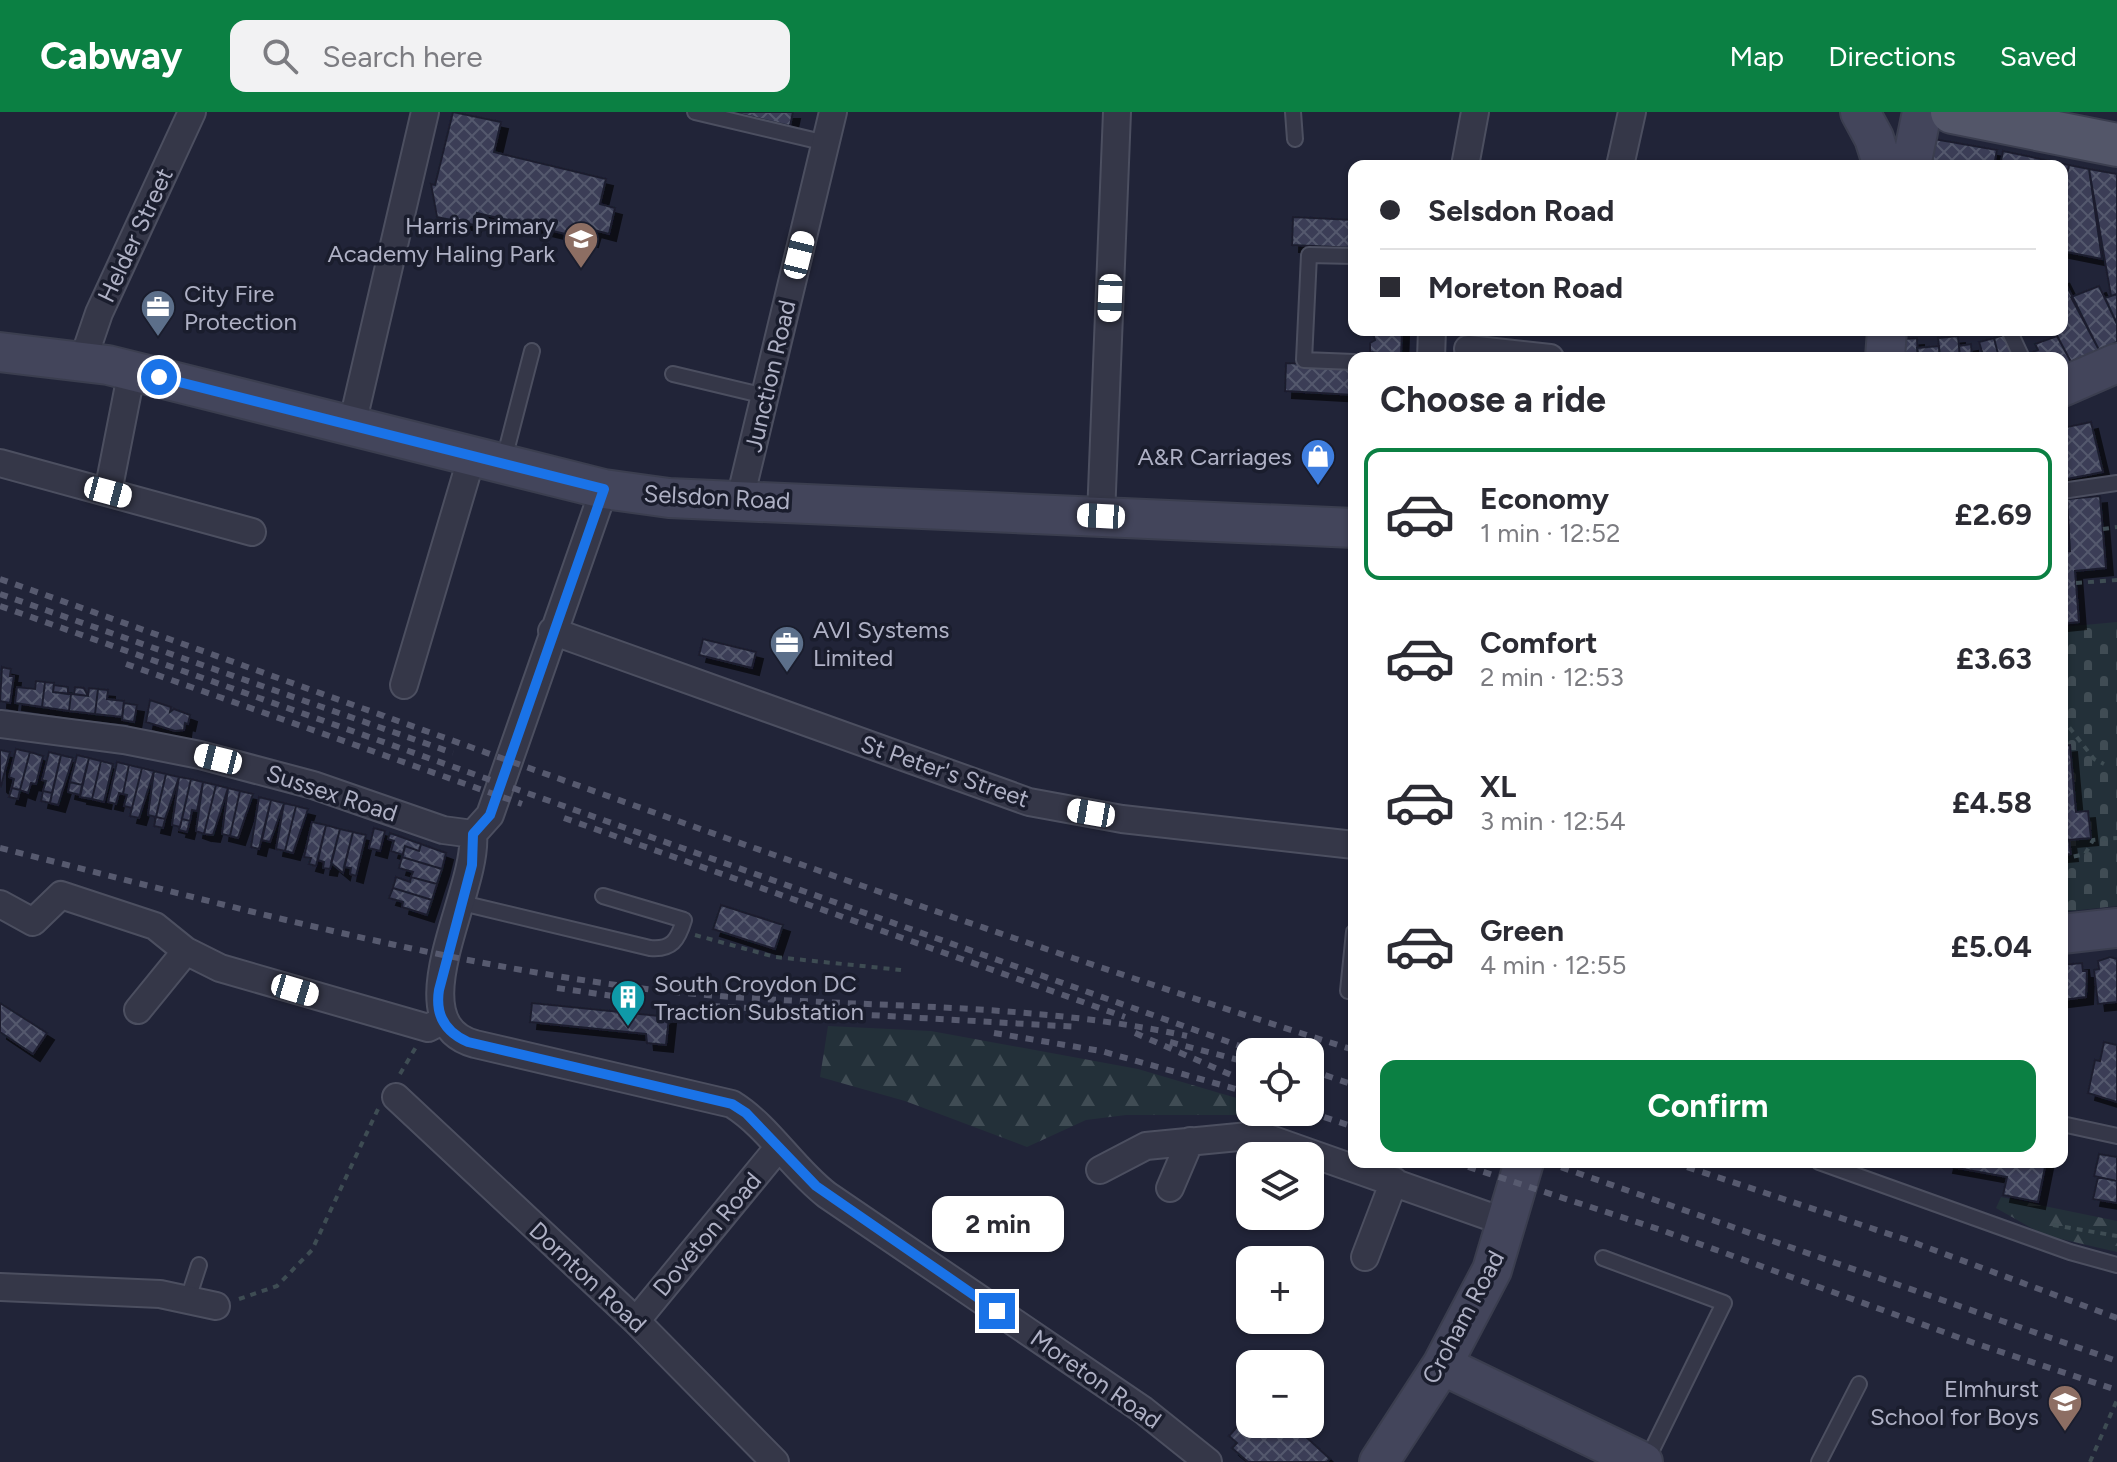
<!DOCTYPE html>
<meta charset="utf-8">
<style>
:root{--surface:#fff;--page:#f2f2f3;--text:#2b2b33;--muted:#7c7c81;--line:#e1e1e2;--accent:#0b8043}
body{margin:0;font-family:Figtree,sans-serif;background:var(--page);color:var(--text);height:100vh;display:flex;flex-direction:column;font-size:30px;white-space:nowrap}
*{box-sizing:border-box;margin:0}
p{font-size:26px;color:var(--muted)}
.icon{flex:none;width:44px;height:44px;fill:none;stroke:currentColor;stroke-width:2;stroke-linecap:round;stroke-linejoin:round}
.map{position:relative;flex:1;overflow:hidden}
.panel{position:absolute;left:1348px;top:240px;width:720px;height:816px;display:flex;flex-direction:column;background:var(--surface);border-radius:16px;box-shadow:0 2px 6px #0004}
.panel>*{flex:none}
.banner{position:absolute;left:1348px;top:48px;width:720px;height:176px;border-radius:16px;box-shadow:0 2px 6px #0004;display:grid;align-content:center;height:176px;padding:0 32px;background:var(--surface)}
.controls{position:absolute;left:1236px;top:926px;display:grid;gap:16px}
.controls a{display:grid;place-items:center;width:88px;height:88px;border-radius:16px;background:var(--surface);box-shadow:0 2px 6px #0004;font-size:40px}
.end{position:absolute;width:36px;height:36px;margin:-18px;border:10px solid #1a73e8;background:#fff;box-shadow:0 0 0 4px #fff}
.from{border-radius:50%}
.bubble{position:absolute;height:56px;border-radius:16px;background:var(--surface);box-shadow:0 2px 6px #0004;font-size:26px;font-weight:700;line-height:56px;text-align:center}
.car{position:absolute;width:24px;height:48px;margin:-24px -12px;border-radius:10px;box-shadow:0 0 6px 2px #0007;background:linear-gradient(#fff 24%,#345 0 40%,#fff 0 76%,#345 0 86%,#fff 0)}
.banner b{display:flex;align-items:center;gap:28px;height:76px;font-size:30px}
.banner b+b{border-top:2px solid var(--line)}
.banner i{width:20px;height:20px;background:var(--text)}
ul{padding:0;list-style:none}
li{display:flex;align-items:center;gap:24px;height:132px;margin:0 16px 12px;padding:0 16px;border:4px solid transparent;border-radius:16px}
li div{flex:1}
li b{display:block;font-size:30px}
li em{font-style:normal;font-weight:700}
li.selected{border-color:var(--accent)}
li>.icon{width:72px;height:72px;stroke-width:1.5}
h2{padding:0 32px;font-size:36px;line-height:96px}
.cta{display:flex;gap:16px;margin-top:auto;padding:16px 32px}
.cta a{flex:1;height:92px;border-radius:16px;background:var(--accent);color:#fff;font-size:32px;font-weight:700;line-height:92px;text-align:center}
header{display:flex;align-items:center;gap:48px;box-sizing:border-box;height:112px;padding:0 40px;background:var(--accent);color:#fff}
header strong{font-size:38px}
nav{display:flex;gap:44px;margin-inline-start:auto;font-size:28px}
.search{width:560px;height:72px;background:var(--page);display:flex;align-items:center;gap:20px;box-sizing:border-box;padding:0 28px;border-radius:16px;color:var(--muted);font-size:30px}
.map>svg:first-child{display:block}
.forest{fill:url(#forest-firs)}
.cemetery{fill:url(#cemetery-stones)}
.building{fill:url(#building-cross-hatch);stroke:#1c1f2f;stroke-width:2;filter:url(#shadow)}
.lines{fill:none;stroke-linecap:round;stroke-linejoin:round}
.lane-casing{stroke:#4c4f60;stroke-width:18}
.street-casing{stroke:#4c4f60;stroke-width:30}
.secondary-casing{stroke:#3b3e4f;stroke-width:42}
.primary-casing{stroke:#3b3e4f;stroke-width:46}
.path{stroke:#3e4c53;stroke-width:4;stroke-dasharray:6 6;stroke-linecap:butt}
.lane{stroke:#353748;stroke-width:14}
.street{stroke:#353748;stroke-width:26}
.secondary{stroke:#43455b;stroke-width:38}
.primary{stroke:#535669;stroke-width:42}
.rail{stroke:#575a6f;stroke-width:6;stroke-dasharray:8 8;stroke-linecap:butt}
.route{stroke:#1a73e8;stroke-width:10}
.labels{text-anchor:middle;dominant-baseline:central;stroke-width:7;stroke-linejoin:round;paint-order:stroke}
.poi-label{font-size:24px;fill:#afb1c5;stroke:#1a1d2d;text-anchor:end}
.street-label{font-size:24px;fill:#afb1c5;stroke:#1a1d2d}
</style>
<header>
<strong>Cabway</strong>
<div class="search"><svg class="icon" aria-label="search" viewBox="0 0 24 24"><circle cx="10" cy="10" r="6"/><path d="M15 15l6 6"/></svg>Search here</div>
<nav><a>Map</a><a>Directions</a><a>Saved</a></nav>
</header>
<div class="map">
<svg width="2117" height="1350" viewBox="0 0 2117 1350">
<defs>
<pattern id="forest-firs" width="22" height="20" patternUnits="userSpaceOnUse" patternTransform="scale(2)"><rect width="22" height="20" fill="#233039"/><path d="M5 1l3.5 6h-7zM16 11l3.5 6h-7z" fill="#404c54"/></pattern>
<pattern id="cemetery-stones" width="16" height="16" patternUnits="userSpaceOnUse" patternTransform="scale(2)"><rect width="16" height="16" fill="#233039"/><path d="M2 7V4a2 2 0 0 1 4 0v3zM10 15v-3a2 2 0 0 1 4 0v3z" fill="#404c54"/></pattern>
<pattern id="building-cross-hatch" width="8" height="8" patternUnits="userSpaceOnUse" patternTransform="scale(2)"><rect width="8" height="8" fill="#3a3e56"/><path d="M0 0l8 8M0 8l8-8" fill="none" stroke="#54586d"/></pattern>
<filter id="shadow"><feDropShadow dx="7" dy="7" stdDeviation="0" flood-color="#0009"/></filter>
</defs>
<rect width="100%" height="100%" fill="#212438"/>
<!-- forest -->
<path class="forest" d="M828,914L931,919L1138,957L1250,990V1000H1262L1261,1003H1126L1086,1008L1027,1035L905,989L820,965Z
M2001,1085L2117,1109V1140L2044,1123L1996,1096Z"/>
<!-- cemetery -->
<path class="cemetery" d="M2117,510V794L2062,800V515Z"/>
<!-- building -->
<path class="building" d="M453,0L501,10L494,40L606,67L600,92L615,96L609,122L594,118L591,128L477,101L474,113L437,105L431,72L435,73Z
M731,0H793L790,14Z
M1934,27L1997,38L1994,54H1929Z
M2003,39L2069,53L2062,85V54H2000Z
M2069,53L2089,57L2102,147L2062,139V85Z
M2089,57L2117,62V182L2111,184Z
M1293,105L1354,108V136L1292,133Z
M2062,164L2099,238L2071,250L2054,218H2062Z
M2099,174L2117,212V230L2099,238L2071,185Z
M2117,182V212L2105,186Z
M1372,218H1402L1401,244L1370,240V231L1375,228Z
M2004,223L2014,246H1999L1994,226Z
M1958,224L1960,246H1940L1938,226Z
M2057,224L2071,250L2062,254V246H2026L2025,243L2038,238L2035,232Z
M1917,226L1918,246H1903V227Z
M1994,226L1999,246H1984L1979,230Z
M1971,232L1972,246H1960L1959,234Z
M1939,234L1940,246H1918L1917,236Z
M1286,251L1354,254V283L1285,279Z
M2091,310L2103,360L2062,368V316Z
M2100,384L2106,456L2075,459L2079,510L2062,512V440L2070,439L2067,387Z
M703,527L756,540L752,556L699,543Z
M2,555L11,557L10,564H14L10,591L0,589Z
M36,569L45,570L42,595L15,591L17,575L35,577Z
M45,570L54,571L53,580L71,582L69,599L42,595Z
M54,573L68,575V582L53,580Z
M75,575L84,576L88,584L74,582Z
M89,576L98,577L95,602L69,599L71,582L88,584Z
M98,577L108,578L107,587L124,589L122,605L95,602Z
M150,588L171,595L170,600L174,597L190,603L188,612L185,611L184,618L175,619L146,610Z
M124,591L137,593L134,610L122,608Z
M2070,633L2076,700L2088,699L2091,726L2069,728L2071,742L2062,743V634Z
M16,637L30,640L20,678L12,676L14,667L9,665Z
M0,638L10,640L1,674L0,673Z
M30,640L43,644L36,672L31,671L28,681L20,678Z
M49,640L61,643L52,681L43,679L46,669L42,668Z
M61,643L73,646L58,693L50,691Z
M77,643L89,646L82,673L70,670Z
M89,646L101,649L92,687L80,685Z
M101,649L113,652L104,690L92,687Z
M117,650L129,653L123,682L119,681L116,692L108,690Z
M129,653L142,656L132,696L124,694L127,683L123,682Z
M142,656L154,659L139,706L130,704Z
M154,659L166,662L156,705L148,703Z
M166,662L179,665L165,707L156,705Z
M179,665L191,667L180,715L172,713Z
M191,667L203,670L197,699L192,698L190,709L182,707Z
M70,670L82,673L80,683L68,680Z
M203,670L216,673L204,722L196,719Z
M216,673L228,676L213,723L204,722Z
M12,676L20,678L18,687L9,685Z
M228,676L240,679L230,724L222,722Z
M43,679L52,681L50,691L41,689Z
M240,679L253,682L238,726L230,724Z
M259,685L271,688L259,737L251,735Z
M271,688L284,691L270,730L262,728Z
M284,691L296,694L285,739L276,737Z
M296,694L308,697L293,741L285,739Z
M156,705L165,707L163,716L154,714Z
M182,707L190,709L187,720L179,718Z
M312,710L326,713L316,754L309,752L311,746L304,745Z
M326,713L340,717L330,757L323,756L324,750L318,748Z
M374,716L385,719L380,739L369,736Z
M340,717L353,720L343,761L331,751Z
M353,720L366,723L356,764L350,762L351,756L344,755Z
M390,721L421,732L419,739L405,734L403,743L391,739L394,729L388,727Z
M421,732L446,741L442,757L402,745L405,734L419,739Z
M402,745L442,757L437,772L411,765L413,760L399,756Z
M396,765L410,770L411,765L437,772L432,788L393,776Z
M393,776L432,788L427,803L402,795L403,790L389,786Z
M721,793L783,813L775,837L713,817Z
M2110,845L2117,847V890L2098,892L2094,858L2099,857L2098,849Z
M2082,851L2083,859H2087L2086,885L2062,888V853Z
M0,891L47,921L33,942L0,920Z
M532,891L669,905L666,933L647,931L646,922L530,910Z
M2104,930L2117,933V990L2088,981L2095,948L2100,949Z
M2099,1042L2117,1045V1069L2094,1064Z
M1947,1050H2046L2038,1090L2003,1083L2007,1065L1946,1054Z
M2098,1065L2117,1069V1091L2093,1087Z
M1250,1300V1312H1292L1330,1347L1327,1350H1248L1232,1336L1237,1331L1229,1324Z"/>
<g class="lines">
<!-- lane casing -->
<g class="lane-casing">
<path id="lane" d="M695,0L826,31
M1293,0L1295,27
M1354,144L1309,143L1304,248L1354,250
M2009,218L2022,246
M673,262L765,284
M503,351L532,239
M2062,379L2117,371
M462,791L650,836C672,838 678,828 684,808L603,784
M1348,879L1354,820
M2062,1012L2117,1024
M1819,1050L2070,1140L2117,1153
M1603,1146L1724,1191L1646,1350
M188,1187L199,1153
M1819,1350L1859,1272"/>
</g>
<!-- street casing -->
<g class="street-casing">
<path id="street" d="M1465,54L1475,0
M1620,54L1632,0
M1468,237L1550,246
M1431,246L1432,218
M83,248L99,201L192,0
M352,313L425,0
M0,351L252,420
M108,380L132,258
M740,387L833,0
M1101,404L1117,0
M552,519L1029,690L1122,707L1354,733
M404,573L472,344
M0,612L124,628L200,643L313,673L443,718L473,722L490,703L604,377
M473,722C479,779 395,910 475,932L732,992C769,1015 792,1056 827,1083L1143,1298L1208,1350
M0,792L33,810L61,783L155,814L186,839L220,856L428,916L442,909
M138,898L186,839
M396,985L636,1209L775,1350
M1100,1058L1146,1034L1259,1023L1508,1111
M1170,1076L1190,1029
M1365,1145L1394,1069
M0,1175L160,1182L216,1194
M636,1209L778,1036"/>
</g>
<!-- secondary casing -->
<g class="secondary-casing">
<path id="secondary" d="M1860,0L1874,26L1883,54
M1911,54L1922,0
M0,240L108,253L604,377L669,386L1354,416
M1885,246L1887,218
M2062,275L2117,251
M2062,822L2117,816
M1442,1253L1643,1350
M1379,1350L1442,1253L1492,1158L1524,1050"/>
</g>
<!-- primary casing -->
<g class="primary-casing">
<path id="primary" d="M1952,0L2117,33"/>
</g>
<!-- path -->
<path class="path" d="M2103,417L2117,415
M2076,471L2117,468
M2062,606L2094,647L2104,652
M2062,747L2085,742L2093,728L2117,726
M695,823L775,845L901,858
M400,962L416,935
M2053,1113L2117,1124
M239,1187L277,1174L312,1138L378,997
M2090,1350L2117,1288"/>
<!-- lane -->
<use href="#lane" class="lane"/>
<!-- street -->
<use href="#street" class="street"/>
<!-- secondary -->
<use href="#secondary" class="secondary"/>
<!-- primary -->
<use href="#primary" class="primary"/>
<!-- rail -->
<path class="rail" d="M0,467C451,626 899,794 1354,938
M0,482L453,641
M0,494L1257,940
M126,552L522,692
M564,706L1125,905
M0,736C211,789 422,848 639,876C821,899 1007,885 1187,924
M557,876L620,885
M712,894L1079,915
M994,921L1101,939L1250,981
M1135,921L1245,969
M1170,930L1250,951
M1310,958L1354,973
M1309,1000L1354,1015
M1453,1050L1661,1118L1974,1231L2117,1278
M1546,1050L2117,1249
M1672,1050L1907,1128L2117,1206"/>
</g>
<g class="lines">
<!-- route -->
<path class="route" d="M159,265L604,377L490,703L473,722L472,753L439,878C435,903 445,920 468,930L732,992L746,1001L816,1074L997,1199"/>
</g>
<!-- icons -->
<defs>
<g id="school-pin" transform="scale(1.8)"><path d="M0 17L-7.5 6A9.5 9.5 0 1 1 7.5 6Z" fill="#8d6e63" stroke="#1a1d2d"/><path d="M0-5L7-2L0 1L-7-2ZM-4 1L0 2.5L4 1V4Q0 6-4 4Z" fill="#fff"/></g>
<g id="office-pin" transform="scale(1.8)"><path d="M0 17L-7.5 6A9.5 9.5 0 1 1 7.5 6Z" fill="#5c6f8a" stroke="#1a1d2d"/><path d="M-6-3h4V-5.5h4V-3h4V5H-6ZM-1-4.5V-3h2v-1.5ZM-6 0V1H6V0Z" fill="#fff"/></g>
<g id="shop-pin" transform="scale(1.8)"><path d="M0 17L-7.5 6A9.5 9.5 0 1 1 7.5 6Z" fill="#3f7fe0" stroke="#1a1d2d"/><path d="M-5-2.5h2.3a2.7 3.5 0 0 1 5.4 0H5L5.5 6h-11ZM-1.5-2.5h3a1.5 2.3 0 0 0-3 0Z" fill="#fff"/></g>
<g id="building-pin" transform="scale(1.8)"><path d="M0 17L-7.5 6A9.5 9.5 0 1 1 7.5 6Z" fill="#0f9aa8" stroke="#1a1d2d"/><path d="M-4-6H4V6H1V3H-1V6H-4ZM-2.5-4.3h1.7v1.8h-1.7ZM.8-4.3h1.7v1.8H.8ZM-2.5-1h1.7V.8h-1.7ZM.8-1h1.7V.8H.8Z" fill="#fff"/></g>
</defs>
<g fill-rule="evenodd">
<use href="#school-pin" x="581" y="127"/>
<use href="#office-pin" x="158" y="195"/>
<use href="#shop-pin" x="1318" y="344"/>
<use href="#office-pin" x="787" y="531"/>
<use href="#building-pin" x="628" y="885"/>
<use href="#school-pin" x="2065" y="1290"/>
</g>
<g class="labels">
<!-- poi labels -->
<g class="poi-label">
<text x="555" y="113">Harris Primary<tspan x="555" dy="28">Academy Haling Park</tspan></text>
<text x="184" y="181" text-anchor="start">City Fire<tspan x="184" dy="28">Protection</tspan></text>
<text x="1292" y="344">A&amp;R Carriages</text>
<text x="813" y="517" text-anchor="start">AVI Systems<tspan x="813" dy="28">Limited</tspan></text>
<text x="654" y="871" text-anchor="start">South Croydon DC<tspan x="654" dy="28">Traction Substation</tspan></text>
<text x="2039" y="1276">Elmhurst<tspan x="2039" dy="28">School for Boys</tspan></text>
</g>
<!-- street labels -->
<g class="street-label">
<text transform="translate(135 123) rotate(-65)">Helder Street</text>
<text transform="translate(770 264) rotate(-77)">Junction Road</text>
<text transform="translate(717 385) rotate(3)">Selsdon Road</text>
<text transform="translate(945 659) rotate(19)">St Peter's Street</text>
<text transform="translate(332 681) rotate(18)">Sussex Road</text>
<text transform="translate(707 1122) rotate(-50)">Doveton Road</text>
<text transform="translate(588 1165) rotate(43)">Dornton Road</text>
<text transform="translate(1463 1205) rotate(-62)">Croham Road</text>
<text transform="translate(1096 1267) rotate(35)">Moreton Road</text>
</g>
</g>
</svg>
<div class="controls">
<a><svg class="icon" aria-label="locate" viewBox="0 0 24 24"><circle cx="12" cy="12" r="6"/><path d="M12 2v4M12 18v4M2 12h4M18 12h4"/></svg></a>
<a><svg class="icon" aria-label="layers" viewBox="0 0 24 24"><path d="M12 4l9 5-9 5-9-5zM3 14l9 5 9-5"/></svg></a>
<a>+</a>
<a>−</a>
</div>
<i class="end from" style="left:159px;top:265px"></i>
<i class="end" style="left:997px;top:1199px"></i>
<div class="bubble" style="left:932px;top:1084px;width:132px">2 min</div>
<i class="car" style="left:799px;top:143px;rotate:14deg"></i>
<i class="car" style="left:1110px;top:186px;rotate:182deg"></i>
<i class="car" style="left:108px;top:380px;rotate:105deg"></i>
<i class="car" style="left:1101px;top:404px;rotate:273deg"></i>
<i class="car" style="left:218px;top:647px;rotate:284deg"></i>
<i class="car" style="left:1091px;top:701px;rotate:280deg"></i>
<i class="car" style="left:295px;top:878px;rotate:107deg"></i>
<div class="banner">
<b><i class="from"></i>Selsdon Road</b>
<b><i></i>Moreton Road</b>
</div>
<section class="panel">
<h2>Choose a ride</h2>
<ul>
<li class="selected"><svg class="icon" aria-label="car" viewBox="0 0 24 24"><path d="M5 17H2v-5l4-1 3-4h7l3 4 3 1v5h-3M9 17h6M6 11h13"/><circle cx="7" cy="17" r="2"/><circle cx="17" cy="17" r="2"/></svg><div><b>Economy</b><p>1 min · 12:52</p></div><em>£2.69</em></li>
<li><svg class="icon" aria-label="car" viewBox="0 0 24 24"><path d="M5 17H2v-5l4-1 3-4h7l3 4 3 1v5h-3M9 17h6M6 11h13"/><circle cx="7" cy="17" r="2"/><circle cx="17" cy="17" r="2"/></svg><div><b>Comfort</b><p>2 min · 12:53</p></div><em>£3.63</em></li>
<li><svg class="icon" aria-label="car" viewBox="0 0 24 24"><path d="M5 17H2v-5l4-1 3-4h7l3 4 3 1v5h-3M9 17h6M6 11h13"/><circle cx="7" cy="17" r="2"/><circle cx="17" cy="17" r="2"/></svg><div><b>XL</b><p>3 min · 12:54</p></div><em>£4.58</em></li>
<li><svg class="icon" aria-label="car" viewBox="0 0 24 24"><path d="M5 17H2v-5l4-1 3-4h7l3 4 3 1v5h-3M9 17h6M6 11h13"/><circle cx="7" cy="17" r="2"/><circle cx="17" cy="17" r="2"/></svg><div><b>Green</b><p>4 min · 12:55</p></div><em>£5.04</em></li>
</ul>
<div class="cta"><a>Confirm</a></div>
</section>
</div>
